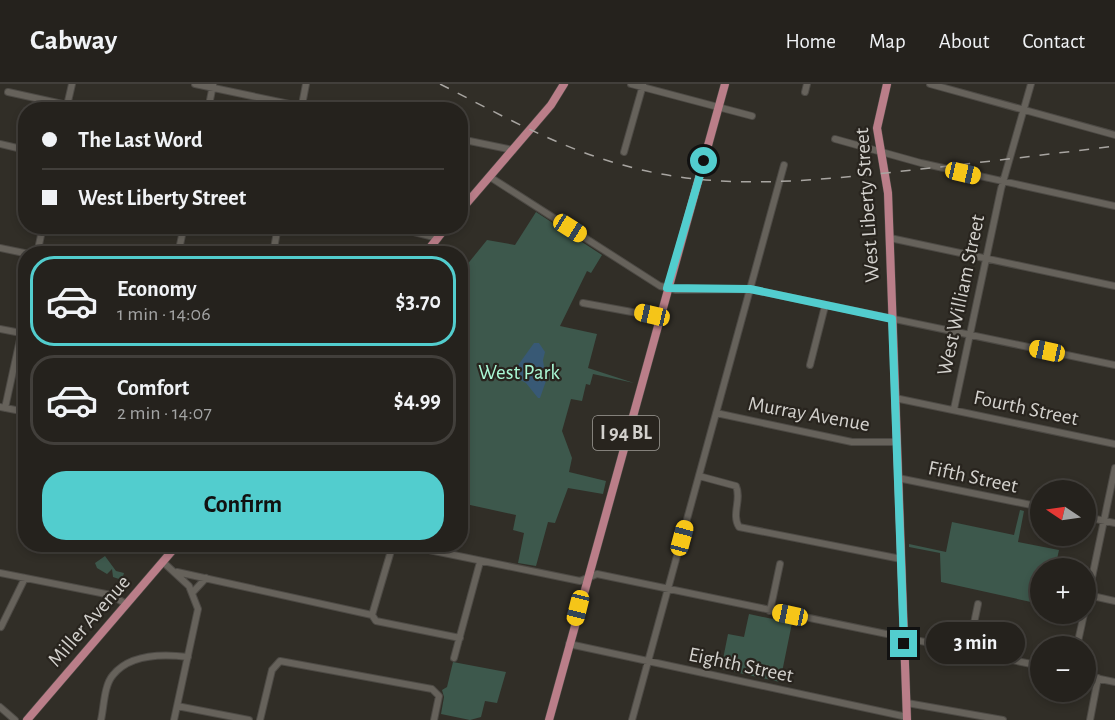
<!DOCTYPE html>
<meta charset="utf-8">
<style>
:root{--surface:#25221d;--page:#312f2a;--text:#f1f3f6;--muted:#a3a4a4;--line:#423f3b;--accent:#52cdce}
body{margin:0;font-family:"Alegreya Sans",sans-serif;background:var(--page);color:var(--text);height:100vh;display:flex;flex-direction:column;font-size:22px;white-space:nowrap}
*{box-sizing:border-box;margin:0}
p{font-size:20px;color:var(--muted)}
.icon{flex:none;width:33px;height:33px;fill:none;stroke:currentColor;stroke-width:2;stroke-linecap:round;stroke-linejoin:round}
.map{position:relative;flex:1;overflow:hidden}
.sheet{position:absolute;left:18px;top:162px;width:450px;height:306px;display:flex;flex-direction:column;background:var(--surface);border-radius:24px;box-shadow:0 3px 9px #0003,0 0 0 2px var(--line)}
.sheet>*{flex:none}
.guide{position:absolute;left:18px;top:18px;width:450px;height:132px;border-radius:24px;box-shadow:0 3px 9px #0003,0 0 0 2px var(--line);display:grid;align-content:center;height:132px;padding:0 24px;background:var(--surface)}
.needle{width:39px;rotate:283deg}
.tools{position:absolute;left:1030px;top:396px;display:grid;gap:12px}
.tools a{display:grid;place-items:center;width:66px;height:66px;border-radius:50%;background:var(--surface);box-shadow:0 3px 9px #0003,0 0 0 2px var(--line);font-size:30px}
.end{position:absolute;width:27px;height:27px;margin:-14px;border:8px solid #52cdce;background:#111;box-shadow:0 0 0 3px #111}
.from{border-radius:50%}
.bubble{position:absolute;height:42px;border-radius:21px;background:var(--surface);box-shadow:0 3px 9px #0003,0 0 0 2px var(--line);font-size:20px;font-weight:700;line-height:42px;text-align:center}
.car{position:absolute;width:18px;height:36px;margin:-18px -9px;border-radius:8px;box-shadow:0 0 4px 2px #0007;background:linear-gradient(#f5c518 24%,#345 0 40%,#f5c518 0 76%,#345 0 86%,#f5c518 0)}
.guide b{display:flex;align-items:center;gap:21px;height:57px;font-size:22px}
.guide b+b{border-top:2px solid var(--line)}
.guide i{width:15px;height:15px;background:var(--text)}
ul{padding:10px 0 0;list-style:none}
li{display:flex;align-items:center;gap:18px;height:90px;margin:0 12px 9px;padding:0 12px;border:3px solid var(--line);border-radius:24px}
li div{flex:1}
li b{display:block;font-size:22px}
li em{font-style:normal;font-weight:700}
li.selected{border-color:var(--accent)}
li>.icon{width:54px;height:54px;stroke-width:1.5}
.action{display:flex;gap:12px;margin-top:auto;padding:12px 24px}
.action a{flex:1;height:69px;border-radius:24px;background:var(--accent);color:#111;font-size:24px;font-weight:700;line-height:69px;text-align:center}
header{display:flex;align-items:center;gap:36px;box-sizing:border-box;height:84px;padding:0 30px;background:var(--surface);border-bottom:2px solid var(--line)}
header strong{font-size:28px}
nav{display:flex;gap:33px;margin-inline-start:auto;font-size:21px}
.map>svg:first-child{display:block}
.green{fill:#3d584c}
.water{fill:#385975}
.lines{fill:none;stroke-linecap:round;stroke-linejoin:round}
.minor-casing{stroke:#4d4a45;stroke-width:8}
.major-casing{stroke:#4d4a45;stroke-width:9}
.minor{stroke:#66625b;stroke-width:6}
.major{stroke:#ba7e89;stroke-width:8}
.rail{stroke:#a8a5a1;stroke-width:1.5;stroke-dasharray:10 10;stroke-linecap:butt}
.route{stroke:#52cdce;stroke-width:8}
.labels{text-anchor:middle;dominant-baseline:central;stroke-width:4.5;stroke-linejoin:round;paint-order:stroke}
.shield{fill:#28241e;stroke:#a09d98;stroke-width:1.5}
.shield-label{font-size:20px;font-weight:bold;fill:#d3d1cd}
.street-label{font-size:21px;fill:#d3d1cd;stroke:#28241e}
.park-label{font-size:21px;fill:#aaf8d5;stroke:#28241e}
</style>
<header>
<strong>Cabway</strong>
<nav><a>Home</a><a>Map</a><a>About</a><a>Contact</a></nav>
</header>
<div class="map">
<svg width="1115" height="636" viewBox="0 0 1115 636">
<rect width="100%" height="100%" fill="#312e27"/>
<!-- green -->
<path class="green" d="M536,128L602,171L591,189L587,187L560,242L597,250L588,284L634,299L593,290L590,301L586,300L582,317L571,315L562,347L572,374L569,388L606,397L603,410L568,404L555,439L548,438L536,482L518,479L524,449L513,446L516,431L461,419V196L466,182L487,156L515,161Z
M1020,426L1024,427L1018,458L1059,466L1055,484H1041V495L1036,494L1031,518L941,498L940,469L909,463V460L946,468L952,438L1014,451Z
M105,472L116,487L124,489L122,496L113,493L112,485L107,490L97,484L95,479Z
M749,530L792,539L780,598L721,585L728,550L744,553Z
M453,578L506,588L497,619L485,617L481,633L470,636L441,630L444,613L442,606L447,603Z"/>
<!-- water -->
<path class="water" d="M534,259H539L545,268L543,276L546,297L540,314H538L526,299L511,291Z"/>
<g class="lines">
<!-- minor casing -->
<g class="minor-casing">
<path id="minor" d="M195,0L318,26
M631,0L752,32
M930,0L1115,51
M8,8L67,21
M805,8L807,0
M66,26L72,0
M208,26L213,1
M301,26L306,0
M460,55L513,66
M835,55L921,79L1115,122
M0,60L26,66
M624,68L643,1
M490,93L660,202L676,206L750,205L1115,281
M390,142L438,154
M890,154L1115,202
M0,164L29,170
M37,170L43,142
M178,170L184,142
M273,170L278,142
M583,219L659,233
M0,245L26,250
M810,281L825,222
M895,314L1115,360
M0,323L26,328
M5,324L26,228
M954,325L1001,105L1031,0
M716,329L852,358H897
M699,392L736,402C742,415 731,430 739,443L901,475
M898,394L1041,423
M1086,433L1115,439
M400,460L580,497L597,490L1041,582
M163,478L189,502L198,525L174,636
M177,488L372,531
M0,489L111,511L126,520
M193,508L206,494
M1088,511L1115,517
M1086,522L1115,384
M770,527L780,480
M372,531L376,537L460,554
M372,531L393,460
M1,543L25,494
M569,560L907,633
M1077,562L1084,530
M968,568L978,520
M454,574L480,478
M1086,592L1115,598
M907,619L1003,636
M177,622L249,636
M0,623L15,636
M101,636C104,623 104,601 113,591C130,570 164,570 188,573
M260,636L272,586L280,577L432,605L439,612L434,636
M632,636L784,81
M1090,636L1098,594"/>
</g>
<!-- major casing -->
<g class="major-casing">
<path id="major" d="M887,0L877,44L888,109L907,636
M460,127L551,21L564,0
M425,170L447,142
M27,636L178,460
M549,636L725,0"/>
</g>
<!-- minor -->
<use href="#minor" class="minor"/>
<!-- major -->
<use href="#major" class="major"/>
<!-- rail -->
<path class="rail" d="M440,0C499,30 559,64 623,81C719,109 823,96 921,85C986,78 1050,70 1115,62"/>
</g>
<g class="lines">
<!-- route -->
<path class="route" d="M704,77L667,204L750,205L892,235L904,560"/>
</g>
<g class="labels">
<!-- shield labels -->
<rect class="shield" x="593" y="332" width="66" height="34" rx="4.5"/>
<g class="shield-label">
<text x="626" y="349">I 94 BL</text>
</g>
<!-- street labels -->
<g class="street-label">
<text transform="translate(867 121) rotate(-94)">West Liberty Street</text>
<text transform="translate(961 211) rotate(-78)">West William Street</text>
<text transform="translate(1026 324) rotate(12)">Fourth Street</text>
<text transform="translate(809 330) rotate(10)">Murray Avenue</text>
<text transform="translate(973 393) rotate(12)">Fifth Street</text>
<text transform="translate(89 537) rotate(-49)">Miller Avenue</text>
<text transform="translate(741 581) rotate(12)">Eighth Street</text>
</g>
<!-- park labels -->
<g class="park-label">
<text x="519" y="288">West Park</text>
</g>
</g>
</svg>
<div class="tools">
<a><svg class="needle" viewBox="-14 -14 28 28"><path d="M0-13l5 13h-10z" fill="#e53935"/><path d="M0 13l5-13h-10z" fill="#a3a4a4"/></svg></a>
<a>+</a>
<a>−</a>
</div>
<i class="end from" style="left:704px;top:77px"></i>
<i class="end" style="left:904px;top:560px"></i>
<div class="bubble" style="left:926px;top:538px;width:99px">3 min</div>
<i class="car" style="left:963px;top:89px;rotate:103deg"></i>
<i class="car" style="left:570px;top:144px;rotate:122deg"></i>
<i class="car" style="left:652px;top:231px;rotate:283deg"></i>
<i class="car" style="left:1047px;top:267px;rotate:282deg"></i>
<i class="car" style="left:682px;top:454px;rotate:15deg"></i>
<i class="car" style="left:578px;top:524px;rotate:194deg"></i>
<i class="car" style="left:790px;top:531px;rotate:282deg"></i>
<div class="guide">
<b><i class="from"></i>The Last Word</b>
<b><i></i>West Liberty Street</b>
</div>
<section class="sheet">
<ul>
<li class="selected"><svg class="icon" aria-label="car" viewBox="0 0 24 24"><path d="M5 17H2v-5l4-1 3-4h7l3 4 3 1v5h-3M9 17h6M6 11h13"/><circle cx="7" cy="17" r="2"/><circle cx="17" cy="17" r="2"/></svg><div><b>Economy</b><p>1 min · 14:06</p></div><em>$3.70</em></li>
<li><svg class="icon" aria-label="car" viewBox="0 0 24 24"><path d="M5 17H2v-5l4-1 3-4h7l3 4 3 1v5h-3M9 17h6M6 11h13"/><circle cx="7" cy="17" r="2"/><circle cx="17" cy="17" r="2"/></svg><div><b>Comfort</b><p>2 min · 14:07</p></div><em>$4.99</em></li>
</ul>
<div class="action"><a>Confirm</a></div>
</section>
</div>
